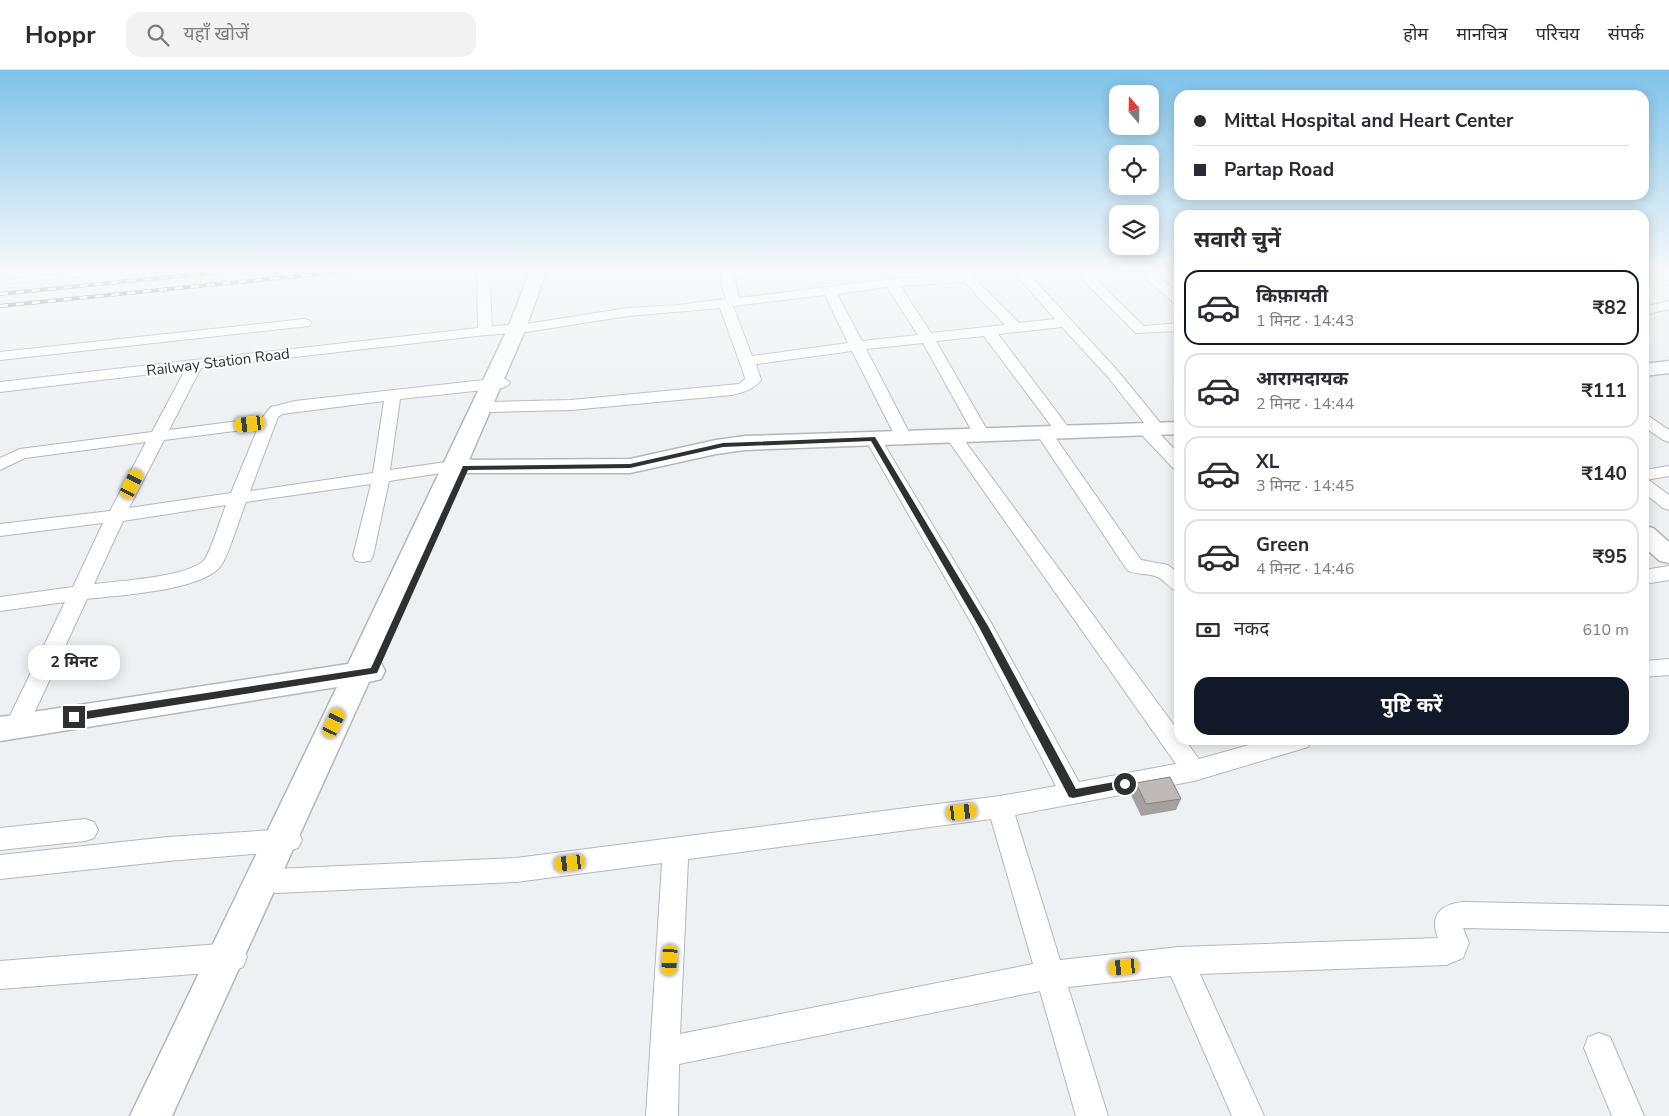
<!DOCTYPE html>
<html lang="hi">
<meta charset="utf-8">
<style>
:root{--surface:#fff;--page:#f2f2f3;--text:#2b2b33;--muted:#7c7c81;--line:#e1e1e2;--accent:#111827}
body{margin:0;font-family:"Nunito Sans","Noto Sans Devanagari",sans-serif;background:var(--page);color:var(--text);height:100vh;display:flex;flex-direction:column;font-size:19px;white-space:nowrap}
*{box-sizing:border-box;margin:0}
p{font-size:16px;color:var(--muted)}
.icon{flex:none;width:28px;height:28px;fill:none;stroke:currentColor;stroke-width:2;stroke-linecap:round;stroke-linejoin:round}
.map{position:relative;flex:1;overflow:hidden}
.sheet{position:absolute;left:1174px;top:140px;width:475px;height:535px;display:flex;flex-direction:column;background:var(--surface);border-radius:15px;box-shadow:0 2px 12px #0003}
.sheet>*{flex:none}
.guide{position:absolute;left:1174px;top:20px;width:475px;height:110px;border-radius:15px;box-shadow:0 2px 12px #0003;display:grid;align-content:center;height:110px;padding:0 20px;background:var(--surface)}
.needle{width:32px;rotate:340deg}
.buttons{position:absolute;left:1109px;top:15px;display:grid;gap:10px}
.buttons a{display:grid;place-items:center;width:50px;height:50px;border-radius:10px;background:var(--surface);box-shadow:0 2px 12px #0003;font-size:25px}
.end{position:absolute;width:22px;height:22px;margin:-11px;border:6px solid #2f3032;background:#fff;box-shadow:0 0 0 2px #fff}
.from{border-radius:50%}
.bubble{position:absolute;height:35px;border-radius:15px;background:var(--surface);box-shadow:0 2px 12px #0003;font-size:16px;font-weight:700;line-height:35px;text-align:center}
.car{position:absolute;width:15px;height:30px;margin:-15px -8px;border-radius:6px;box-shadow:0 0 4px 1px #0007;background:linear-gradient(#f5c518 24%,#345 0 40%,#f5c518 0 76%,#345 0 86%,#f5c518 0)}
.guide b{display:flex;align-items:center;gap:18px;height:48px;font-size:19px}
.guide b+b{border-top:1px solid var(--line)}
.guide i{width:12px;height:12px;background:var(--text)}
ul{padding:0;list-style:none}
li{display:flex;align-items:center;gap:15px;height:75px;margin:0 10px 8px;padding:0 10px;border:2px solid var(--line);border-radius:15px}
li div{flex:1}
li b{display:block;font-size:19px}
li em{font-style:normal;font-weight:700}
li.on{border-color:var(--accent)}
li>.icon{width:45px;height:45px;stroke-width:1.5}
h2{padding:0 20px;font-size:22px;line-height:60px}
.pay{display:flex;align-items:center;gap:12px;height:55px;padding:0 20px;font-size:19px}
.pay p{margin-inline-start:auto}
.button{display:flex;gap:10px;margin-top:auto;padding:10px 20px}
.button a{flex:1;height:58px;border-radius:15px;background:var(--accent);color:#fff;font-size:20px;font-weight:700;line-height:58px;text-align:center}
header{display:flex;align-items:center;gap:30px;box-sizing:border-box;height:70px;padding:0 25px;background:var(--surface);border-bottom:1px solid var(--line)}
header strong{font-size:24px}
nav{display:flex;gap:28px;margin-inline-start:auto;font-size:18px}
.search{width:350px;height:45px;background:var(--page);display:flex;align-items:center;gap:12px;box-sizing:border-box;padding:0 18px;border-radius:15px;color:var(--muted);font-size:19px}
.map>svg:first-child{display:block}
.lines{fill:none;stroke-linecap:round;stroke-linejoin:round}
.service-casing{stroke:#b4b7ba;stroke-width:2}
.minor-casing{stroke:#b4b7ba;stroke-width:2}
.tertiary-casing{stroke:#b4b7ba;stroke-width:3}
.service{fill:#fff;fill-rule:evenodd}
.minor{fill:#fff;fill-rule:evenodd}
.tertiary{fill:#fff;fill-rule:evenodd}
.rail-casing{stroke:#6e7072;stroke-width:4}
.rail{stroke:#fdfeff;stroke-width:2.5;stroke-dasharray:8;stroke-linecap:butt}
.wall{fill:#a4a09e}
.building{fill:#bfbab8;stroke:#868281}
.route{fill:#2f3032}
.labels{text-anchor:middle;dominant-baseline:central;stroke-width:4;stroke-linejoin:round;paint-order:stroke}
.far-street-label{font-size:15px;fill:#2f3032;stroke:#fdfeff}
</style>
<header>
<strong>Hoppr</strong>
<div class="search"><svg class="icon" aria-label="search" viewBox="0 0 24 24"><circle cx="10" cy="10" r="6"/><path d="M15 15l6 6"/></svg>यहाँ खोजें</div>
<nav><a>होम</a><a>मानचित्र</a><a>परिचय</a><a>संपर्क</a></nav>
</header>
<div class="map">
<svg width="1669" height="1046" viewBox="0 0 1669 1046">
<rect width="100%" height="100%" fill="#eef1f4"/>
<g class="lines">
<!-- service casing -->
<g class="service-casing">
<path id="service" d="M118,199H138L135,201L0,214V210Z"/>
</g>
<!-- minor casing -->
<g class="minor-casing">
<path id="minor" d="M477,199H489L492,256L526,254L628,238L679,235L726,229C724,220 718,210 723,201L738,199H768L762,203L734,207L739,228L891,209L957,205L952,199H965L1019,253L1055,249L1011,199H1024L1117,300L1162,355L1164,358L1158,362L1179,384V399L1173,398L1139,362L1137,359L1139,356L1145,354L1107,306L1062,257L998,264L1072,362L1070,365H1058L984,266L936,271L990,365L988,368H976L974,365L923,273L866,279L912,368L910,371H898L896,368L852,281L756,294L761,310C753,320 744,322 732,325L571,340L491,342L485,340L483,337L485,334L491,332L571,330L739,314L745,309L744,304L720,238L628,246L526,262L485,265L201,298L169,360L262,348L271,337L295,331L502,308L507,310L510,313L507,316L502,318L400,329L390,400L467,389L473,390L476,394L473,398L467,399L389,411L373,486L370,491L363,492L356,491L353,486L371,414L246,432C240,446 228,488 220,497C199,521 119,525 87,529L25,663L17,665L9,663L5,656L65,532L0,541V527L73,517L103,453L0,466V454L110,441L146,372L25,388L0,400V388L20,379L152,362L185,300L0,322V312L478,258ZM964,212L1005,255L931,263L900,216ZM887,217L918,265L862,271L837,224ZM825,225L848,273L752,286L733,236ZM384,331L373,403L250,421L278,347L282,344ZM258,358L231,423L129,438L164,370ZM226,435C221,448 211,480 205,489C191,507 118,511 94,514L123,451Z
M1072,199H1085L1144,256L1179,253V261L1136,263Z
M1135,199H1148L1179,223V234L1174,233Z
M1644,199H1661L1669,202V210L1646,202Z
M1669,231V239L1644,245V237Z
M304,249L309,250L311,253L309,256L0,290V282Z
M1644,345L1650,347L1669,360V372L1663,370L1644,357Z
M1044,358L1050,360L1141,490L1168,495L1179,504V522C1169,519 1164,509 1155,506C1145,503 1136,505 1127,500L1036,363L1038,360Z
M953,361L959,363L1179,662V670H1185L1199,689L1267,670H1312L1308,677L1194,711L1015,745L1060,890L1179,877L1438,868C1429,845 1441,834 1463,832L1669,836V862L1463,858L1469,873L1463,888L1446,895L1200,904L1264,1046H1232L1171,906L1068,917L1108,1046H1076L1040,921L679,994L678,1046H646L662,793L516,812L276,823L267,820L263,811L267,802L276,799L516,788L1000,726L1056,716L973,556L865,369L867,366H879L881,369L990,551L1079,712L1176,694L945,366L947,363ZM991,749L1033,894L680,964L688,789Z
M1669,396V406L1645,410L1650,411L1669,425V440L1663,438L1644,423V400Z
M1669,496V510L1644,514V500Z
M1669,589V605L1644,607V591Z
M85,749L94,752L98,760L94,768L85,771L0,780V758Z
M289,759L298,762L302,770L298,778L289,781L168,791L0,809V785L168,767Z
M233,873L243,877L247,887L243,897L233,901L0,919V891Z
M1599,963L1610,967L1644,1046H1612L1584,978L1588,967Z"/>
</g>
<!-- tertiary casing -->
<g class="tertiary-casing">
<path id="tertiary" d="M531,199H547L526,258L469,390L630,389L716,370L745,366L1179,352V364L745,380L716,384L630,403H463L378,592L381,593L385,601L381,609L369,612L172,1046H130L337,617L0,671V647L348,594L508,258Z
M1669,291V303L1644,306V294Z
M1644,456L1653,458L1669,472V493L1660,491L1644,477Z"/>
</g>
<!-- service -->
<use href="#service" class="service"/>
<!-- minor -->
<use href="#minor" class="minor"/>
<!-- tertiary -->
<use href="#tertiary" class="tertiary"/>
<!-- rail casing -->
<g class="rail-casing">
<path id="rail" d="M0,224L249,199
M0,236L368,199"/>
</g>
<!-- rail -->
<use href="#rail" class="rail"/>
</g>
<!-- wall -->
<path class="wall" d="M1136,713L1181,729L1176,740L1141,746L1131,725Z"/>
<!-- building -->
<path class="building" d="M1170,707L1181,729L1146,734L1136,713Z"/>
<!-- sky -->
<linearGradient id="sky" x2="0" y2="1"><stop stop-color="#7ec2e9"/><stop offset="0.58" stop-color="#f7f9fa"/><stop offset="1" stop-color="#f7f9fa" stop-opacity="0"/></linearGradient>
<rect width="1669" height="345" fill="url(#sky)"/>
<!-- route -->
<path class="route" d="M875,367L988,556L1076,719L1125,710L1130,714L1128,717L1073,728L1069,727L979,557L871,371L723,377L630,398L468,400L377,603L74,651L69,647L74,643L371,598L463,396L630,394L723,373Z"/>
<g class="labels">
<!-- far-street labels -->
<g class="far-street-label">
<text transform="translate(218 292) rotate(-7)">Railway Station Road</text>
</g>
</g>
</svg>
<div class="buttons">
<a><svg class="needle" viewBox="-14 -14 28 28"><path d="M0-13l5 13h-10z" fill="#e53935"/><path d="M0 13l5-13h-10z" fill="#7c7c81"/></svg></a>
<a><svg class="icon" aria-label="locate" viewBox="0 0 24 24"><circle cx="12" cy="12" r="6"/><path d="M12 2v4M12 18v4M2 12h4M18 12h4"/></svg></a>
<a><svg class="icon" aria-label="layers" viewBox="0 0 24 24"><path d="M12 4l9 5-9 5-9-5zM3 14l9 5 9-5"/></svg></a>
</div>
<i class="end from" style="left:1125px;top:714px"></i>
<i class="end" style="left:74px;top:647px"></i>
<div class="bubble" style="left:28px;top:575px;width:92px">2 मिनट</div>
<i class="car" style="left:250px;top:354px;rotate:263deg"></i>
<i class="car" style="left:132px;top:414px;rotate:27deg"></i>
<i class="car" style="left:334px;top:653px;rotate:25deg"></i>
<i class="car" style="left:962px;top:742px;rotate:83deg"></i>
<i class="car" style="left:570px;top:793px;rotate:263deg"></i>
<i class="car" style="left:670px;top:890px;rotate:184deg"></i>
<i class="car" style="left:1124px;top:897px;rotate:264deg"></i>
<div class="guide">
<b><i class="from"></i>Mittal Hospital and Heart Center</b>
<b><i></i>Partap Road</b>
</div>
<section class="sheet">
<h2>सवारी चुनें</h2>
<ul>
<li class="on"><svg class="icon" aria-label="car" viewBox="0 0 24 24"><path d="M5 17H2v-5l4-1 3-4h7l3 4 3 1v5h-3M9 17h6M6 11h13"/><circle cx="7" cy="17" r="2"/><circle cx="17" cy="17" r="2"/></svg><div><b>किफ़ायती</b><p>1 मिनट · 14:43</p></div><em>₹82</em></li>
<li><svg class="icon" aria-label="car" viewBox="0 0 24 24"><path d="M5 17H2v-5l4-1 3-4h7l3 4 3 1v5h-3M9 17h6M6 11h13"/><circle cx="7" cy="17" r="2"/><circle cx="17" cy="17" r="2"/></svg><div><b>आरामदायक</b><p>2 मिनट · 14:44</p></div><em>₹111</em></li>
<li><svg class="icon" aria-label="car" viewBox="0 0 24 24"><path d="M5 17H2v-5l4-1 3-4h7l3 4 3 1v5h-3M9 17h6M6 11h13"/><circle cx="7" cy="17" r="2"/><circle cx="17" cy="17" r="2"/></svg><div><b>XL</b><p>3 मिनट · 14:45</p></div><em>₹140</em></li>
<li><svg class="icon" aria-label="car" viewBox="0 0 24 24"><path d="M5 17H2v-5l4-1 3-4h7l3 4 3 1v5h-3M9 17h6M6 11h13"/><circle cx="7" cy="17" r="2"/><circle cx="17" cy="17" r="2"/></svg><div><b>Green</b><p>4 मिनट · 14:46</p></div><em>₹95</em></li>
</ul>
<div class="pay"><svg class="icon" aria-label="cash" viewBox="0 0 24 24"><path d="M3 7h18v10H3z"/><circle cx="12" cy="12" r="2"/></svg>नकद<p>610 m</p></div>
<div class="button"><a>पुष्टि करें</a></div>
</section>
</div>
